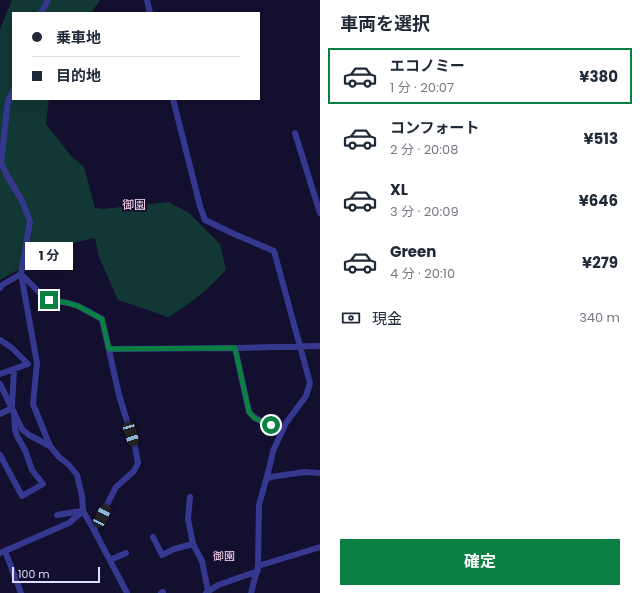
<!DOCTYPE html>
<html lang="ja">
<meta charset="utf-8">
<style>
:root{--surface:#fff;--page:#f6f6f7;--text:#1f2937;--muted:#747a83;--line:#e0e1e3;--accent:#0b8043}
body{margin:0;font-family:Poppins,"Noto Sans JP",sans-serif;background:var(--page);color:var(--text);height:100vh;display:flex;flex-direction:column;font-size:15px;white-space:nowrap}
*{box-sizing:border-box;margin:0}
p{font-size:13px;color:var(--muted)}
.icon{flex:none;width:22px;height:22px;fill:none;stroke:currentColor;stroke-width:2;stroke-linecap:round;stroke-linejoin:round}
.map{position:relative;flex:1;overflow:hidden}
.drawer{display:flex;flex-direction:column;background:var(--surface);width:320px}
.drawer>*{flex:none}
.guide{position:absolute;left:12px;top:12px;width:248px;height:88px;border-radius:0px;box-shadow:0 4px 16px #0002;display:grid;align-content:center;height:88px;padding:0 20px;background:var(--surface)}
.scale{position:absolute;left:12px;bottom:10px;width:88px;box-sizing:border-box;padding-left:4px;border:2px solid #dedcff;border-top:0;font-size:11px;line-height:14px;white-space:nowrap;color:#dedcff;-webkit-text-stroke:3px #130f2e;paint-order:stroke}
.end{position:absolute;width:18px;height:18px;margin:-9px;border:5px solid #0b8043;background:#fff;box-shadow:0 0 0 2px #fff}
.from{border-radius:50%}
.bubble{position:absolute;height:28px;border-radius:0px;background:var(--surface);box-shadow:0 4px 16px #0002;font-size:13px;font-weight:700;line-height:28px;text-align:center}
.car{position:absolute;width:12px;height:24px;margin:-12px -6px;border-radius:5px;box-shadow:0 0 3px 1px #0007;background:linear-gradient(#222 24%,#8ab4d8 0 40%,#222 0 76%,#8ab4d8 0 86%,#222 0)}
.guide b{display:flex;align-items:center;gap:14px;height:38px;font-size:15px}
.guide b+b{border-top:1px solid var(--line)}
.guide i{width:10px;height:10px;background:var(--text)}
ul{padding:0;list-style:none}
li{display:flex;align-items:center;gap:12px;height:56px;margin:0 8px 6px;padding:0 12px;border:2px solid transparent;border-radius:0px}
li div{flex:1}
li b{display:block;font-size:15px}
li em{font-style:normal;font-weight:700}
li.active{border-color:var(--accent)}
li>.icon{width:36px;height:36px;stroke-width:1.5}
h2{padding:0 20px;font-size:18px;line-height:48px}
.pay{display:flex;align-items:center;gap:10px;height:44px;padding:0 20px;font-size:15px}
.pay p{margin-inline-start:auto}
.button{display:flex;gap:8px;margin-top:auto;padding:8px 20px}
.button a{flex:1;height:46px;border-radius:0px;background:var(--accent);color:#fff;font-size:16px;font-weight:700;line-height:46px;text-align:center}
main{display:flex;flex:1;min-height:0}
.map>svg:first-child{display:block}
.green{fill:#113834}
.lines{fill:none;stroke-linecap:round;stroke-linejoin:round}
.minor{stroke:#363890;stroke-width:6}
.route{stroke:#0b8043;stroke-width:5}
.labels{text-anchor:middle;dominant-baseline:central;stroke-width:4;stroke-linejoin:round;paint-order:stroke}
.neighbourhood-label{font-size:11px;fill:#ffdef5;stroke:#130f2e}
.quarter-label{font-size:12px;fill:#ffdef5;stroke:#130f2e}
</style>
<main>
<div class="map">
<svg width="320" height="593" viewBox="0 0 320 593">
<rect width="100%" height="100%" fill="#130f2e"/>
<!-- green -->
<path class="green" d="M12,0H100L91,13H13V99H49L46,124L71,156L84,167L95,208L103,209L169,202L189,213L220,244L226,270C207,290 192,303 168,317L118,300L99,257L95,238L68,244L36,267L16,271L0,280V29Z"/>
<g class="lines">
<!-- minor -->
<path class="minor" d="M147,0L150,13
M41,13L48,0
M13,91L8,101L1,163L8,177L22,201L30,221L21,274L37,363L33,404L50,446L59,457L69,465L77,475L82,496L83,511L94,530L127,593
M173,99L200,206L205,220L234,234L274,251L310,383L306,396L286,423L273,451L270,465L259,505L258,566L251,593
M295,133L320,213
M21,274L43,296L49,300L68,303L78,306L102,319L119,395L135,447L138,463L134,471L116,487L94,530
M0,288L2,285L21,274
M0,340L12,348L28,364L0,374
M235,348L249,412C258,422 270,425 282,429
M109,349L236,348L320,346
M0,384L22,429L29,435L50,446
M12,406L14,370
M0,414L12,408
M0,455L22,496L43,484L32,470L25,450L17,436L15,429L14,412
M267,479L271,477L304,472L320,473
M190,497L188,519L193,544L202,561L208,591
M57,515L81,511
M153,537L162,555L174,549L193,544
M5,551L21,593
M0,553L69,523L83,511
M110,560L126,553
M258,566L320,547
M161,593L163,592
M206,593L218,585L258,571"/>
</g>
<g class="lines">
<!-- route -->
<path class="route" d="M49,300L68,303L78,306L102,319L109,349L235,348L249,412L254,418L271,425"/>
</g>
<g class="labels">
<!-- neighbourhood labels -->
<g class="neighbourhood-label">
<text x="224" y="556">御園</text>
</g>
<!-- quarter labels -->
<g class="quarter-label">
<text x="134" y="204">御園</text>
</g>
</g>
</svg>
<div class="scale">100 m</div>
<i class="end from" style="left:271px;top:425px"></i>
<i class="end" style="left:49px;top:300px"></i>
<div class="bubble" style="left:25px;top:242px;width:48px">1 分</div>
<i class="car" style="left:131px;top:434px;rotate:163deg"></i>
<i class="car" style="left:102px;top:516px;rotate:27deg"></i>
<div class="guide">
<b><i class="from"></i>乗車地</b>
<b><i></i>目的地</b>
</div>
</div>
<section class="drawer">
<h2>車両を選択</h2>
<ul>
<li class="active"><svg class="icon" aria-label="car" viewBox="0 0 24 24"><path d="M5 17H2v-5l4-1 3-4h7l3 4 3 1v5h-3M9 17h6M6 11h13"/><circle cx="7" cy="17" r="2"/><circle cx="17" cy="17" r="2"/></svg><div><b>エコノミー</b><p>1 分 · 20:07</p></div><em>¥380</em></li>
<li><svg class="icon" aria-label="car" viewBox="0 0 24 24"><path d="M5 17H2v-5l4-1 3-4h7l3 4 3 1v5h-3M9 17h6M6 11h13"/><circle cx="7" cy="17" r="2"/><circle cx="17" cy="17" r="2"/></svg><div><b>コンフォート</b><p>2 分 · 20:08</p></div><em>¥513</em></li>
<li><svg class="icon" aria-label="car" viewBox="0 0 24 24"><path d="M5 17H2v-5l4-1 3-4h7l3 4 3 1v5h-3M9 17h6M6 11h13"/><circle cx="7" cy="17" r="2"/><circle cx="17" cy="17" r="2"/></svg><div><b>XL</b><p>3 分 · 20:09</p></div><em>¥646</em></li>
<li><svg class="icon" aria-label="car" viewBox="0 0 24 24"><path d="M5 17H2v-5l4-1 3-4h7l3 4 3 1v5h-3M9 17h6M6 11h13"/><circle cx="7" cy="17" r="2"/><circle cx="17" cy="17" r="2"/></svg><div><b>Green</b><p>4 分 · 20:10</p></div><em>¥279</em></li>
</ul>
<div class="pay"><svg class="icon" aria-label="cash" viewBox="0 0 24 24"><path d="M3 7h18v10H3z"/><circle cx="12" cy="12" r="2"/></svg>現金<p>340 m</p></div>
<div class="button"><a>確定</a></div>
</section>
</main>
